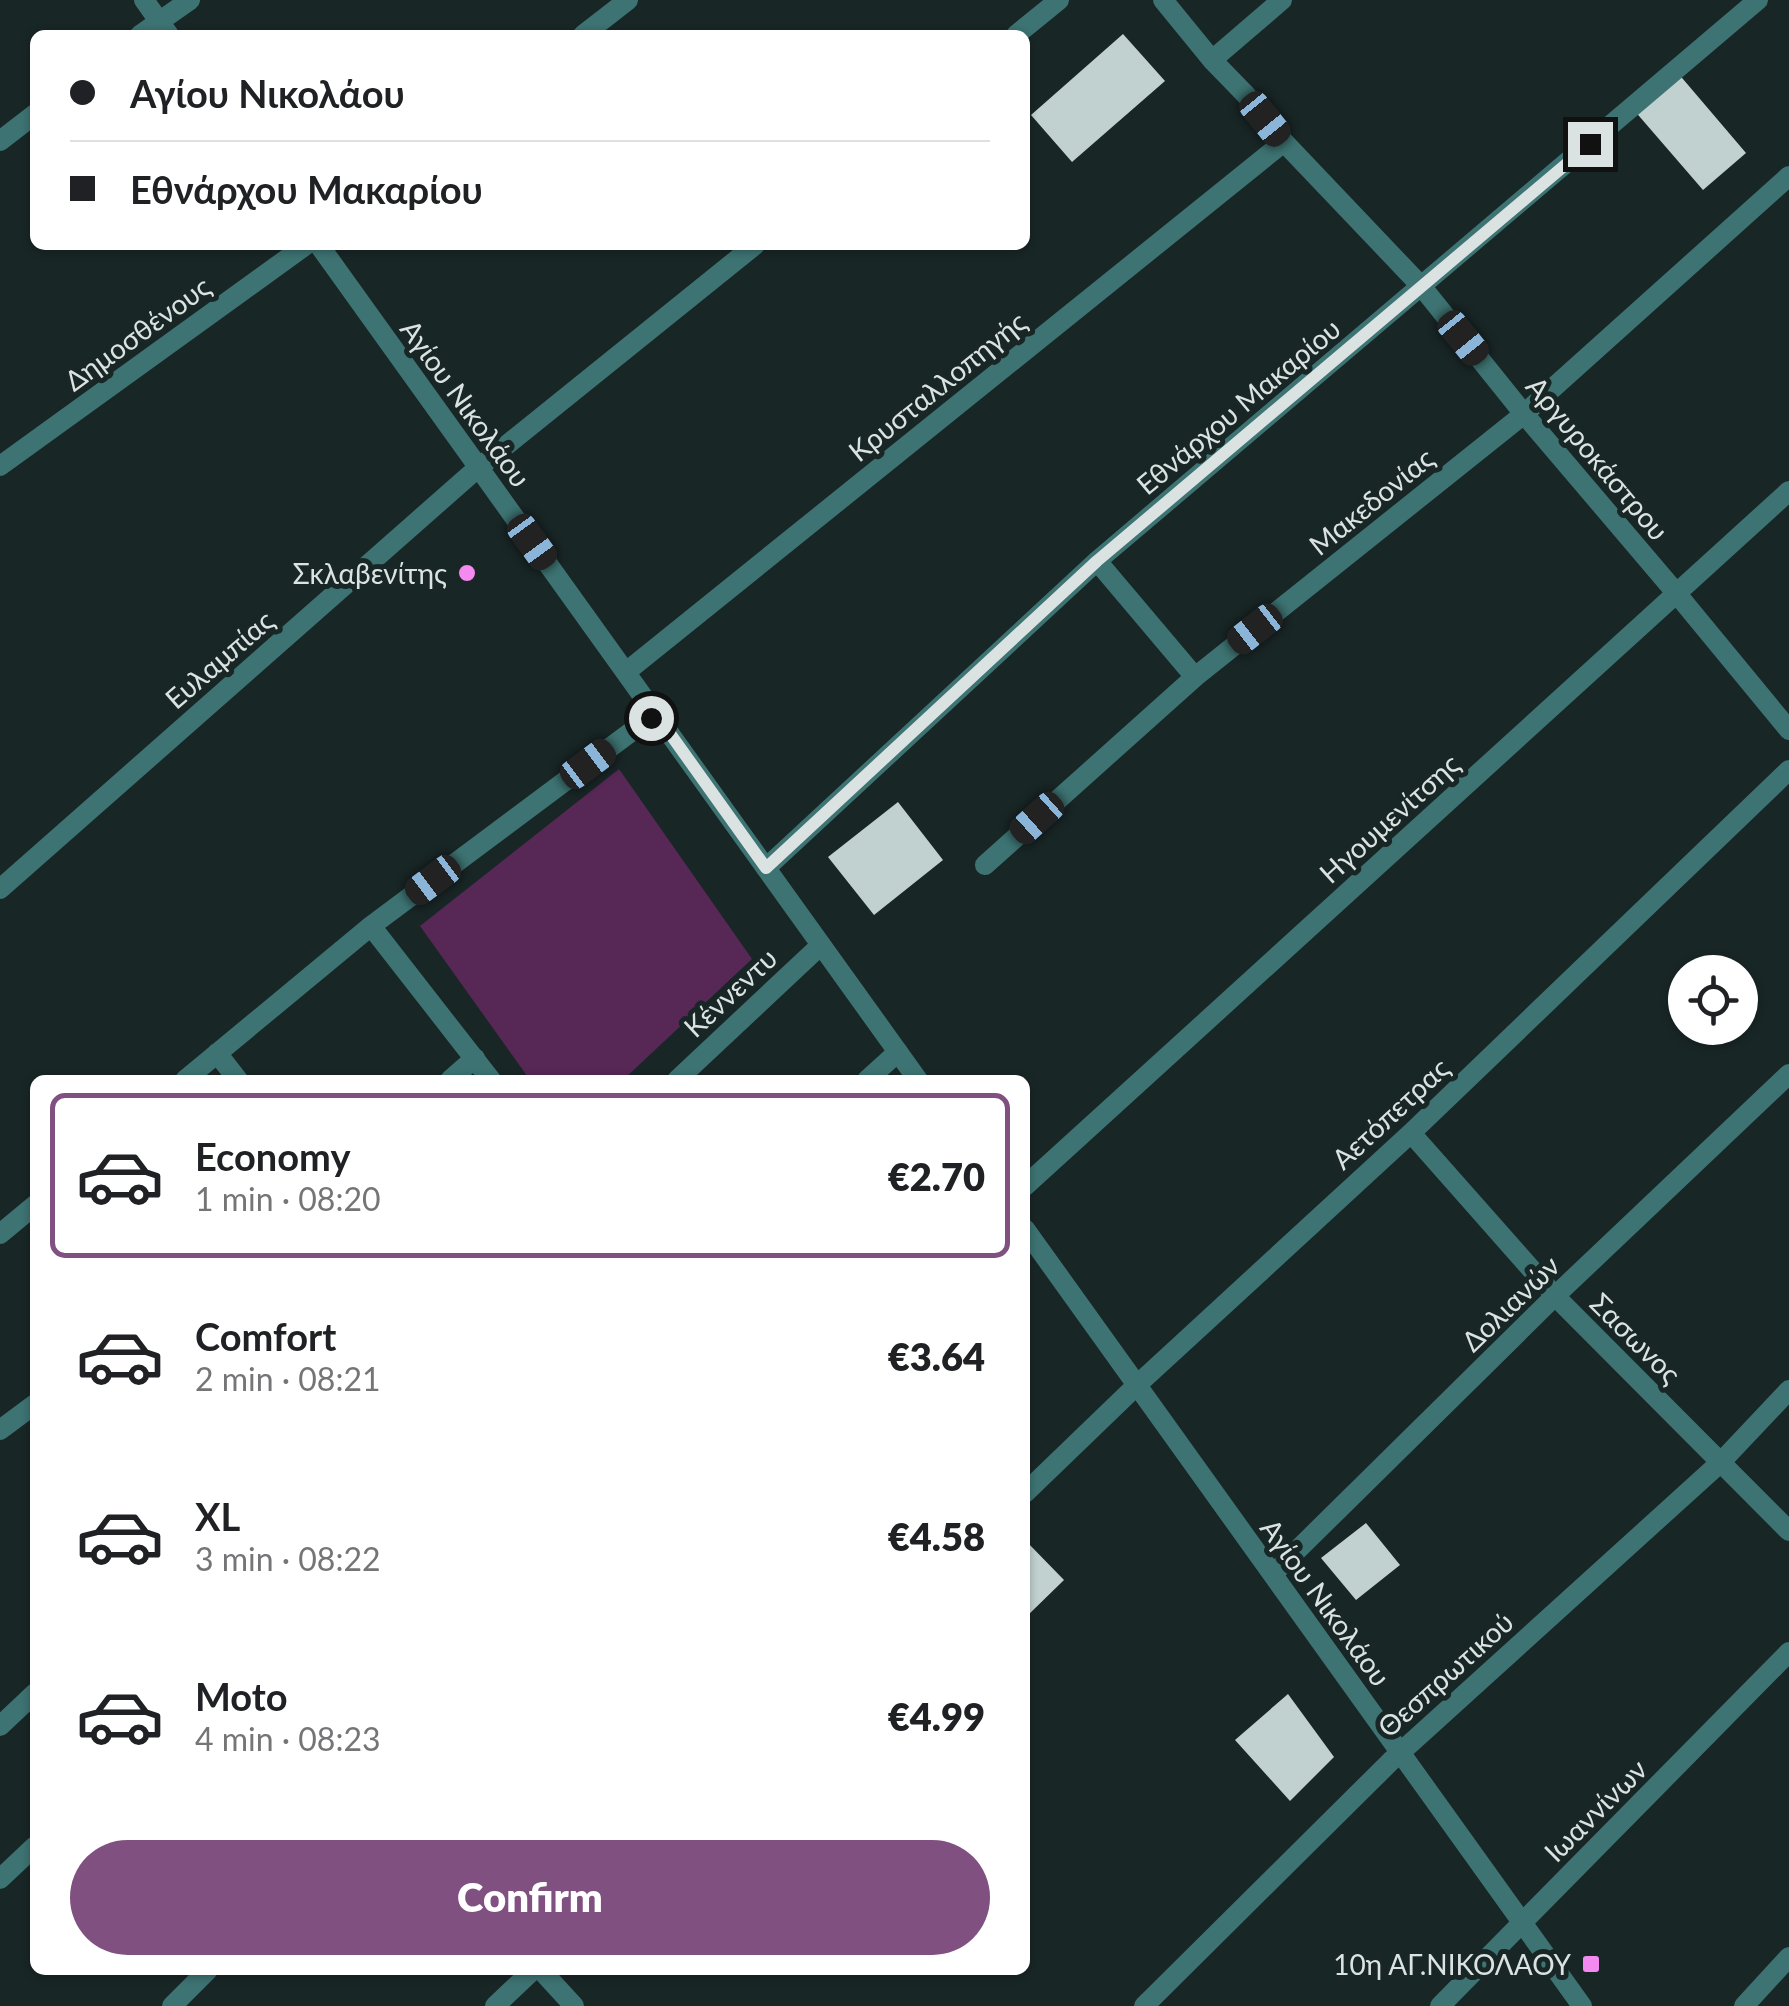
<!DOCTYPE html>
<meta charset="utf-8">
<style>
:root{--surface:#fff;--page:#f6f6f6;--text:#202124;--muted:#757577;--line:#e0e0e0;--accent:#7f5080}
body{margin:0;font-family:Lato,sans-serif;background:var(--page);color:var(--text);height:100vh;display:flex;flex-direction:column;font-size:38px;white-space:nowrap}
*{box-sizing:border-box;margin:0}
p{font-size:32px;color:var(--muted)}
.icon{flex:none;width:55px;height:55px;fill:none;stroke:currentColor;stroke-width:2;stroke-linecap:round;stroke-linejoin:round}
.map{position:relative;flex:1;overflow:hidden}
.details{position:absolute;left:30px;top:1075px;width:1000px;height:900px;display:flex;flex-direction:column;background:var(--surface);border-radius:15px;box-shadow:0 2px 8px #0004}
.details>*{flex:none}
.hud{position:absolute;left:30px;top:30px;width:1000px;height:220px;border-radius:15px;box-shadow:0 2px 8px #0004;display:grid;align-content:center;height:220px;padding:0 40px;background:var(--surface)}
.fabs{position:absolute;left:1668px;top:955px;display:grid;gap:20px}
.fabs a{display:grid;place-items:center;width:90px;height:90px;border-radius:50%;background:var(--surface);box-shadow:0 2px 8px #0004;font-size:50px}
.end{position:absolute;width:45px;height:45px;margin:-22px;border:12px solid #dbe3e2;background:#111;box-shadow:0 0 0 5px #111}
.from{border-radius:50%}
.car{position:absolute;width:30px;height:60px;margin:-30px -15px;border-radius:12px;box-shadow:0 0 8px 2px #0007;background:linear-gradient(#222 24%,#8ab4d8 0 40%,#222 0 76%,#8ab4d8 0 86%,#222 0)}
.hud b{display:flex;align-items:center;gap:35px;height:95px;font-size:38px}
.hud b+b{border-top:2px solid var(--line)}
.hud i{width:25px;height:25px;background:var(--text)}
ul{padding:18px 0 0;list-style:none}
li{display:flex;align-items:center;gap:30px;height:165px;margin:0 20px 15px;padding:0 20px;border:5px solid transparent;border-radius:15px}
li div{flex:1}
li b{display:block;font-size:38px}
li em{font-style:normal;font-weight:800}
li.selected{border-color:var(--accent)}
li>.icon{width:90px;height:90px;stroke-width:1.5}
.button{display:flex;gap:20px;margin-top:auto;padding:20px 40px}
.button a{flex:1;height:115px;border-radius:60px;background:var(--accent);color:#fff;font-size:40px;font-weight:800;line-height:115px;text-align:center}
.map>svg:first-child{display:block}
.green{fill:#572756}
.building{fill:#c0d1d0}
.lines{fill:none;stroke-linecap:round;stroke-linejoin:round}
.minor{stroke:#3d7372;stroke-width:20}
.tertiary{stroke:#3d7372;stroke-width:20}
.route{stroke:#dbe3e2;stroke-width:12}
.poi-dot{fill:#f489f0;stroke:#192626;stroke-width:4}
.labels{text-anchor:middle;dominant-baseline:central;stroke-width:10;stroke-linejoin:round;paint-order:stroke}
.street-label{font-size:28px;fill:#dbe3e2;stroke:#192626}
.poi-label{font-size:28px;fill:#dbe3e2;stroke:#192626;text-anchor:end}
</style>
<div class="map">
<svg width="1789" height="2006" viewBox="0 0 1789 2006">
<rect width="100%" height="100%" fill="#192626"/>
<!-- green -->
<path class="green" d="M619,769L752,959L623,1080H530L420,926Z"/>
<!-- building -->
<path class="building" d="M1123,34L1165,81L1072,162L1031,115Z
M1677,72L1746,153L1703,190L1633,109Z
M898,802L943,860L874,915L828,857Z
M1366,1523L1400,1565L1356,1600L1321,1558Z
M1025,1540L1064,1580L1025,1618Z
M1288,1694L1334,1757L1290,1801L1235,1740Z"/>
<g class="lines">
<!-- minor -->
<path class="minor" d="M1163,0L1212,60L1246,95L1284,142L1422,287L1524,414L1677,594L1789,730
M140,35L190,0
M583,35L628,0
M1016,35L1059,0
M1212,60L1282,0
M0,141L35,114
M0,466L306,245
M1097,561L1195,677
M626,672L1284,142
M985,865L1195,677L1524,414L1789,176
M766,868L1097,561L1758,0
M0,889L472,473L755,245
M371,926L491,1080
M217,1053L238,1080
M185,1080L371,926L655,714
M450,1080L475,1058
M677,1080L821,945
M867,1080L898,1052
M1411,1133L1555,1296L1789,1531
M1025,1186L1789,491
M0,1234L35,1205
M0,1430L35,1404
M1025,1493L1137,1385L1411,1133L1789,770
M1273,1574L1555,1296L1789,1074
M0,1726L35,1693
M0,1879L35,1846
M541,1970L574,2006
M172,2006L208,1970
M495,2006L533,1970
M1144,2006L1391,1761L1721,1462L1789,1390
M1440,2006L1789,1652
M1744,2006L1789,1957"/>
<!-- tertiary -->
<path class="tertiary" d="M144,0L169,35
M319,245L918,1080
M1025,1229L1582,2006"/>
</g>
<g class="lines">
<!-- route -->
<path class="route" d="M651,718L656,714L766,868L1097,561L1590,144"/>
</g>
<!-- markers -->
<g class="poi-dot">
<circle cx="467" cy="573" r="10"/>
<rect x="1581" y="1954" width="20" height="20" rx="5"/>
</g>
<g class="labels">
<!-- street labels -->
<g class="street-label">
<text transform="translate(137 333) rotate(-36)">Δημοσθένους</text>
<text transform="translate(937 386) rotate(-39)">Κρυσταλλοπηγής</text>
<text transform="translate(466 403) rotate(54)">Αγίου Νικολάου</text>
<text transform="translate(1238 406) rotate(-40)">Εθνάρχου Μακαρίου</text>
<text transform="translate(1598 458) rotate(50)">Αργυροκάστρου</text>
<text transform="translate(1371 501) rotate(-39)">Μακεδονίας</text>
<text transform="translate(219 659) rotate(-41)">Ευλαμπίας</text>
<text transform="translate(1389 818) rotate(-42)">Ηγουμενίτσης</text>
<text transform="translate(730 992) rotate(-43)">Κέννεντυ</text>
<text transform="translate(1390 1113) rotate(-43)">Αετόπετρας</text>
<text transform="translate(1510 1303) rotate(-44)">Δολιανών</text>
<text transform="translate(1636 1338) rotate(45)">Σασωνος</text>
<text transform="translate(1326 1602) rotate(54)">Αγίου Νικολάου</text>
<text transform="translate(1445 1674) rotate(-42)">Θεσπρωτικού</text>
<text transform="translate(1595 1810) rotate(-45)">Ιωαννίνων</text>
</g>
<!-- poi labels -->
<g class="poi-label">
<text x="447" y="573">Σκλαβενίτης</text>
<text x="1571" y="1964">10η ΑΓ.ΝΙΚΟΛΑΟΥ</text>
</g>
</g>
</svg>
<div class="fabs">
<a><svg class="icon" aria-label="locate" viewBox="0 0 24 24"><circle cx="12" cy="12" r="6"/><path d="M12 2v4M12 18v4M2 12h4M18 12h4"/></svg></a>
</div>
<i class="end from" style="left:651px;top:718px"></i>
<i class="end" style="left:1590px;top:144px"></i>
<i class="car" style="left:1265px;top:119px;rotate:141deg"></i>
<i class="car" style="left:1463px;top:338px;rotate:141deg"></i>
<i class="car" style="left:532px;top:542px;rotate:144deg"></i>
<i class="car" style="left:1255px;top:629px;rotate:232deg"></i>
<i class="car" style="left:588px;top:764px;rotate:53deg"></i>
<i class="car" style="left:1037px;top:818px;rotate:228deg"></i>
<i class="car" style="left:433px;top:880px;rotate:233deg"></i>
<div class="hud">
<b><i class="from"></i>Αγίου Νικολάου</b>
<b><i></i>Εθνάρχου Μακαρίου</b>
</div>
<section class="details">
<ul>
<li class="selected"><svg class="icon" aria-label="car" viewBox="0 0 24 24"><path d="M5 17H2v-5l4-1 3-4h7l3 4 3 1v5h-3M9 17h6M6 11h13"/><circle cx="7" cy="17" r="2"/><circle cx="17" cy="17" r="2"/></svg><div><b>Economy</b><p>1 min · 08:20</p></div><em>€2.70</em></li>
<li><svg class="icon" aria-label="car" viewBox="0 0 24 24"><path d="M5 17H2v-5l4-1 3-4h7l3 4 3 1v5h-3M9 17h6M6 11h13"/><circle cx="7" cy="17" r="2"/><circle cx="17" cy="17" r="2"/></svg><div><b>Comfort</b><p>2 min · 08:21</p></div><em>€3.64</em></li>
<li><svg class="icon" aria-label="car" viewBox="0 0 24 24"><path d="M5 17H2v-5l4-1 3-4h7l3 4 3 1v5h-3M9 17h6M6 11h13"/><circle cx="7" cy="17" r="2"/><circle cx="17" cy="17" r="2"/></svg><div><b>XL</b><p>3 min · 08:22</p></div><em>€4.58</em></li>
<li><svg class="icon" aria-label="car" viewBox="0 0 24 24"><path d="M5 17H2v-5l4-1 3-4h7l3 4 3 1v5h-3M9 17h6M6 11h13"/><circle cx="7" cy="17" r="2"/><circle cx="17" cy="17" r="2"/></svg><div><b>Moto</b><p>4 min · 08:23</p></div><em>€4.99</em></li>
</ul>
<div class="button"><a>Confirm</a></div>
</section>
</div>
